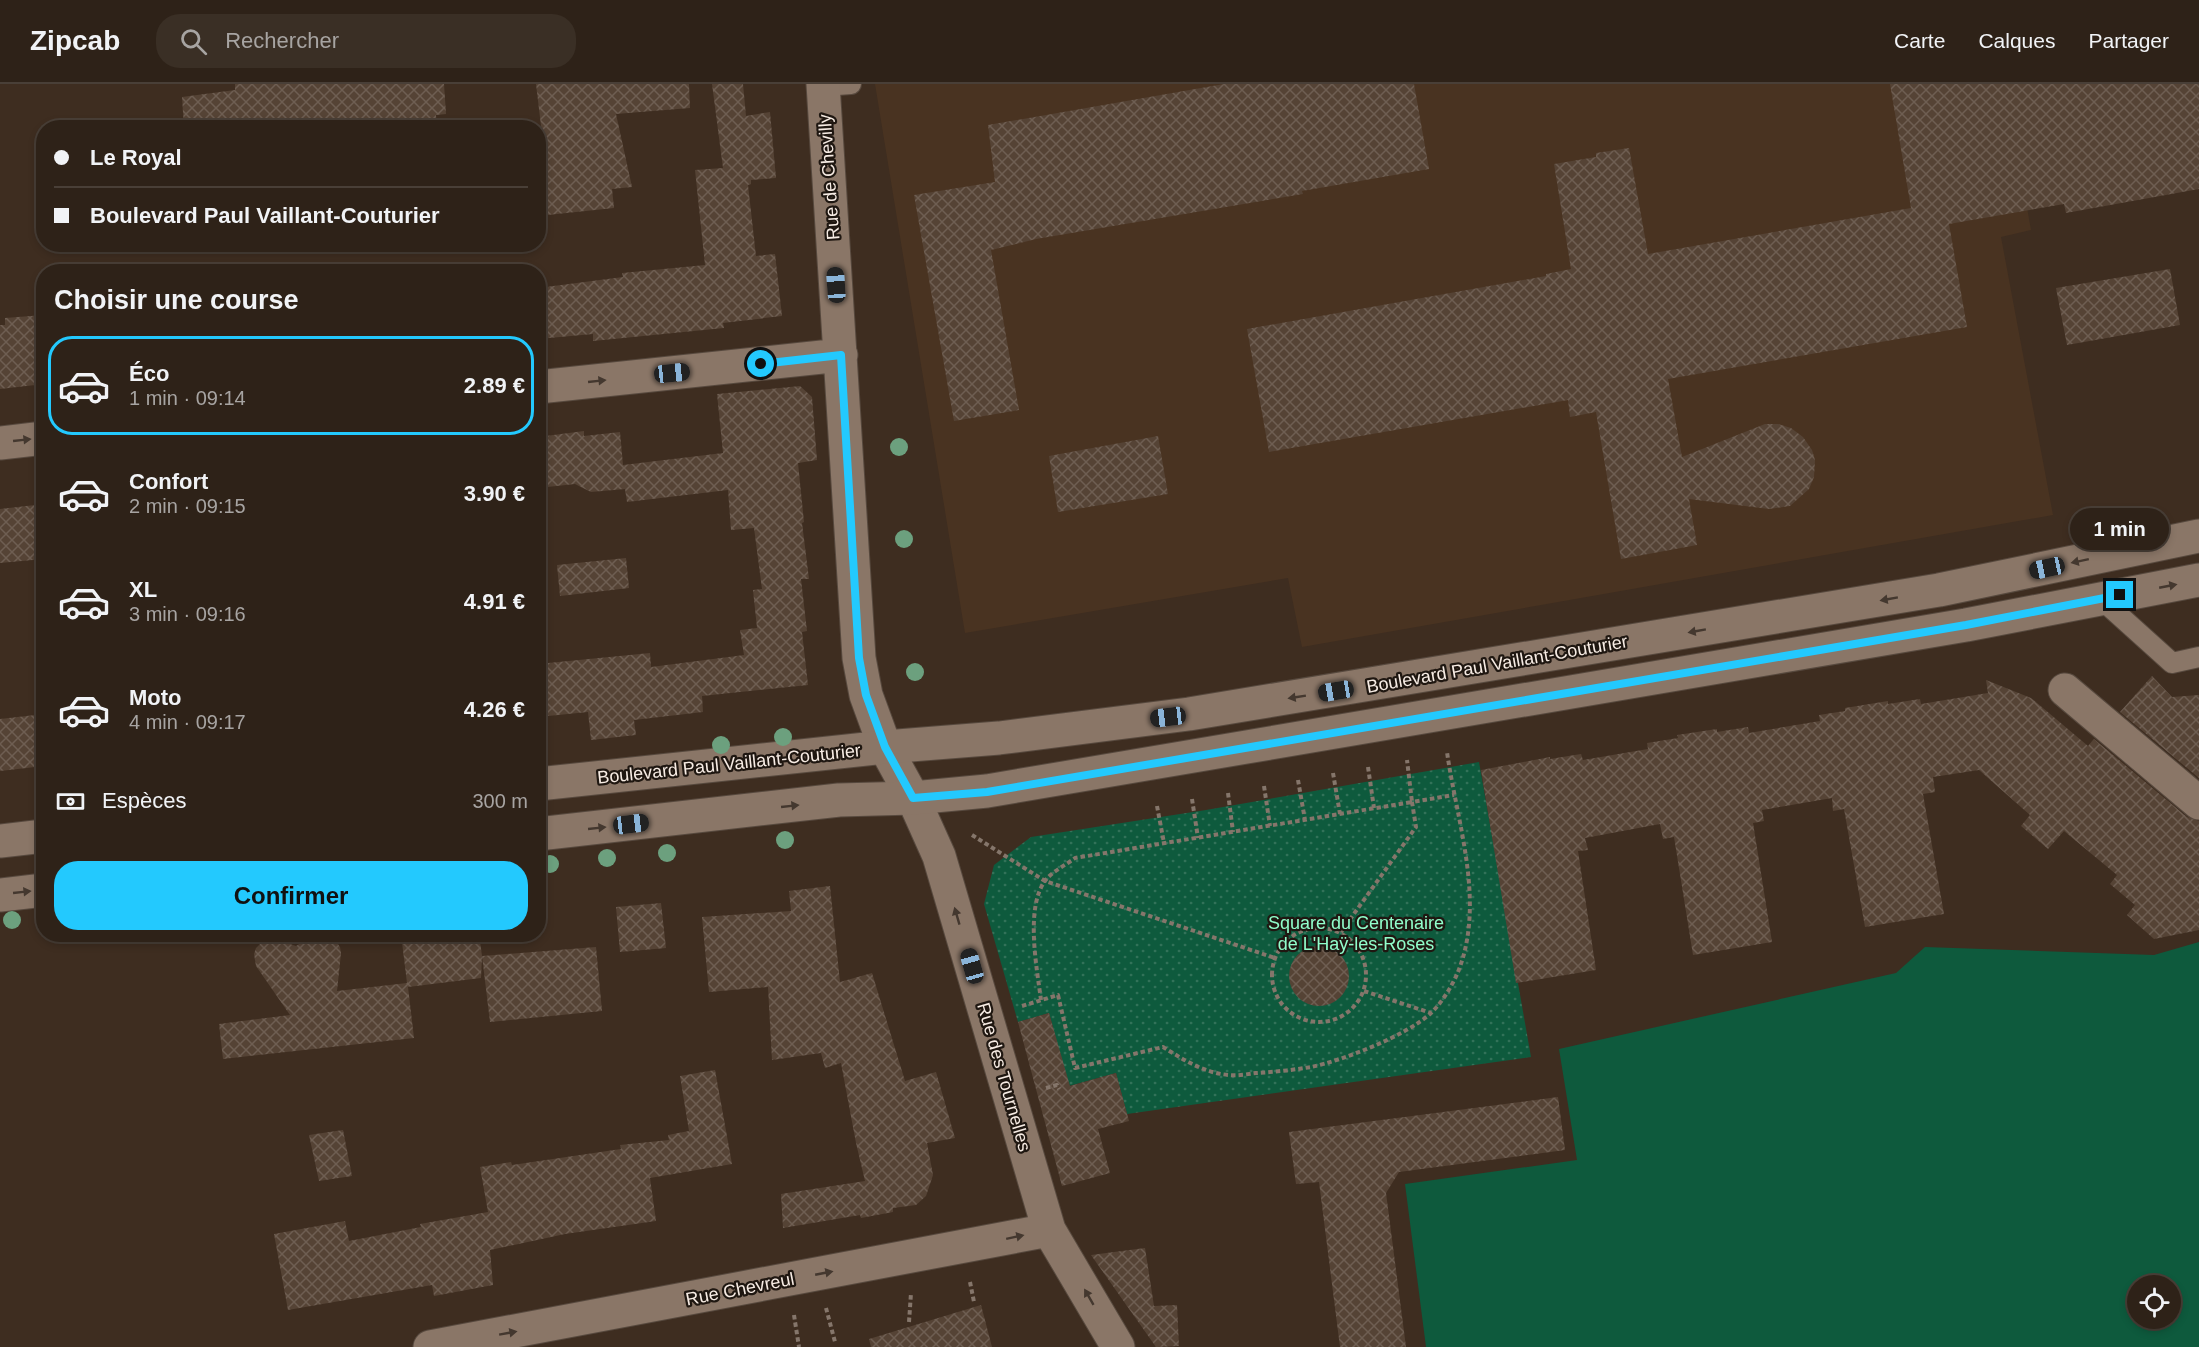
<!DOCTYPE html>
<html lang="fr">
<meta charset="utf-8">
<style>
:root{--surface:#2e2218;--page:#3a2f25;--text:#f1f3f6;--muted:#a7a4a2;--line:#493f37;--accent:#23c9fe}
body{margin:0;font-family:Arial,sans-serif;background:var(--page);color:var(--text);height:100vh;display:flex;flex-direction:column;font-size:22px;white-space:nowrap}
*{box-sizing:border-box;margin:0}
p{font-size:20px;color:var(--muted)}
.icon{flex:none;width:33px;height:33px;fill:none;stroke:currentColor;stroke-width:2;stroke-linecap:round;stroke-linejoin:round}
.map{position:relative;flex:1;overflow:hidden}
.drawer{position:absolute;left:36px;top:180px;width:510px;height:678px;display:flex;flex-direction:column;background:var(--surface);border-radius:24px;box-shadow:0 3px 9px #0003,0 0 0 2px var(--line)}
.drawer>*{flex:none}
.guide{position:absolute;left:36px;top:36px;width:510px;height:132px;border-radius:24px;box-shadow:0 3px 9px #0003,0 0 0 2px var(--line);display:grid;align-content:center;height:132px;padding:0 18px;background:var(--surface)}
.controls{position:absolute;left:2127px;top:1191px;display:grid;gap:12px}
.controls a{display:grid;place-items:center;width:54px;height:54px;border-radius:50%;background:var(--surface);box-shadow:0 3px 9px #0003,0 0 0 2px var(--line);font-size:30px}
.end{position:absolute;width:27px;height:27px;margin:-14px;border:8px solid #23c9fe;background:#111;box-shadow:0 0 0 3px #111}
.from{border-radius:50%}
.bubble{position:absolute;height:42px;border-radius:21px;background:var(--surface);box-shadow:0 3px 9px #0003,0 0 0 2px var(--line);font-size:20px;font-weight:700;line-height:42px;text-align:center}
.car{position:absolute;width:18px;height:36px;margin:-18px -9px;border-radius:8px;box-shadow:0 0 4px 2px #0007;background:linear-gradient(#222 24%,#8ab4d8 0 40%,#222 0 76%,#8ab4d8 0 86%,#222 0)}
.guide b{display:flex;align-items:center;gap:21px;height:57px;font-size:22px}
.guide b+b{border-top:2px solid var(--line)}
.guide i{width:15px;height:15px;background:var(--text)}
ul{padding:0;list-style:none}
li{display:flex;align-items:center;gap:18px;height:99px;margin:0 12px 9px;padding:0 6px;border:3px solid transparent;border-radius:24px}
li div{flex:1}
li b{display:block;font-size:22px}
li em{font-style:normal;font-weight:700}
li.active{border-color:var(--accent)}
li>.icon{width:54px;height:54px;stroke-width:1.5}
h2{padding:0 18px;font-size:27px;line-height:72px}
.pay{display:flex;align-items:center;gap:15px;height:66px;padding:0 18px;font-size:22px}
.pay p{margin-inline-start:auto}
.primary-button{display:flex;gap:12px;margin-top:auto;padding:12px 18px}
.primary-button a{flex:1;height:69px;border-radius:24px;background:var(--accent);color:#111;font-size:24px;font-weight:700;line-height:69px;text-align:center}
header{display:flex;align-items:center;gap:36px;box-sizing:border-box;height:84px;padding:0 30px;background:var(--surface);border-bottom:2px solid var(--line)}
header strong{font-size:28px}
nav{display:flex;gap:33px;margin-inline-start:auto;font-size:21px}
.search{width:420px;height:54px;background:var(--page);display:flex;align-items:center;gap:15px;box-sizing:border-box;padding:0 21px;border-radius:24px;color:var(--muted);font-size:22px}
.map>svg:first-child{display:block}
.built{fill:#493321}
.grass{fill:url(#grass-dots)}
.garden{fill:#0e5a3d;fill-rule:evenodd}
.building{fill:url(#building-cross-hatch)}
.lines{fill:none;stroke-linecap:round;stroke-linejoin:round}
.service-casing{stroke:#57493e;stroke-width:22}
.minor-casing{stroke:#57493e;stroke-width:35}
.secondary-casing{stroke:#57493e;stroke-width:35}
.path{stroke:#85766b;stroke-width:4;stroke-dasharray:4.5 3;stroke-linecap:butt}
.service{stroke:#8a7667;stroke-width:20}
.minor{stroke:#8a7667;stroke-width:33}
.secondary{stroke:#8a7667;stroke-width:33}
.tree{fill:#6ca07e}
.oneway{fill:#44382f}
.route{stroke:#23c9fe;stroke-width:8}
.labels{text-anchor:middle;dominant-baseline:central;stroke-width:4.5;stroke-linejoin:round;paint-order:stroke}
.street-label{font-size:18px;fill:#f7ece4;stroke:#1f1711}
.park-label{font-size:18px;fill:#91fecb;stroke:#1f1711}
</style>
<header>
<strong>Zipcab</strong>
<div class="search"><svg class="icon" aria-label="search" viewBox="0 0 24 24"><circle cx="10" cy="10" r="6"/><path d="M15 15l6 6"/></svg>Rechercher</div>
<nav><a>Carte</a><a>Calques</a><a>Partager</a></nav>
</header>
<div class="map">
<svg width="2199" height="1263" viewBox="0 0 2199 1263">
<defs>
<pattern id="grass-dots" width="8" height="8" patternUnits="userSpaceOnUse" patternTransform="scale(1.5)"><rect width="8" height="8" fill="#0e5a3d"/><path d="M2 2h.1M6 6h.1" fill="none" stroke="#327259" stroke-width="1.8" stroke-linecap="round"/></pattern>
<pattern id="building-cross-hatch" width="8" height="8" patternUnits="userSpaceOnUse" patternTransform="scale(1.5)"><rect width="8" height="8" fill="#554335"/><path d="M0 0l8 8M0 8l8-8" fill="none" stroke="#6e5e52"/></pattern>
</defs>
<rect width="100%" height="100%" fill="#3e2d20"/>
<!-- built -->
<path class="built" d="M875,0H2005L2031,146L2001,153L2053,431L1302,563L1288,494L965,549Z"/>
<!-- grass -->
<path class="grass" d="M1479,678L1531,973L1127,1030L1116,989L1069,1002L1049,929L1018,938L984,820L994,781L1031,753L1206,726Z"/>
<!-- garden -->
<path class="garden" d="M2199,858V1263H1426L1405,1100L1577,1076L1559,965L1896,889L1925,863L2154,871ZM2138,1202H2170V1234H2138Z"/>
<!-- building -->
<path class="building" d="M235,0H444L446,30L436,31L437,44H184L182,13L235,6Z
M536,0H689L690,24L616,30L632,103L612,105L614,124L538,132V93L547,92Z
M712,0H743L746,32L770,28L776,94L751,96V100L748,101L756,172L775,170L782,232L723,239L724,244L593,257V250L538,255V204L623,193L622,189L705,181L695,86L723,84Z
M1224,0H1414L1429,85L1302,107L1303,110L1036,155L991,166L1019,326L954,337L914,111L995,98L988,41Z
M1890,0H2199V105L2066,129L2064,120L1949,140L1967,243L1668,295L1682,373L1765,340H1778L1791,344L1803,353L1812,366L1815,376L1814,393L1809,405L1790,422L1769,425L1689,415L1697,461L1621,475L1596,328L1570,333L1568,316L1269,368L1247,245L1546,192V190L1571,185L1554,80L1596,73V69L1629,64L1648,170L1911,124Z
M2170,185L2180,241L2067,261L2056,204Z
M44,231V300L0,305V241H5V234Z
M800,302L812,313L817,376L798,379L804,438L802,439L809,495H801L807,547L802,548L808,601L702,612L703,628L634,636L636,651L591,656L588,628L538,633V580L650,569L651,583L744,571L740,546L757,544L753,506L762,505L754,444L731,446L728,406L627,418L625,405L591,408L575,400L538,404V353L584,347V352L620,348L623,381L723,369L717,310Z
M1158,352L1168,410L1058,428L1049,372Z
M44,420V475L0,479V425Z
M626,474L629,504L560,512L557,481Z
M2152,592L2172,613L2199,611V694L2120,628Z
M1986,596L2031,614L2088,662L2094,655L2187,733L2199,737V846L2154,855L2127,831L2135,821L2110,800L2117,791L2064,747L2048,765L2021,742L2030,731L1979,686L1933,693L1935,708L1923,710L1944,830L1865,843L1844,725L1833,727L1832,714L1762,726L1764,737L1753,739L1772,858L1693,871L1674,753L1663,755L1660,740L1585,754L1588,766L1578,767L1596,886L1516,899L1481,686L1550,673V675L1581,670L1583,676L1648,665L1647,659L1678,654L1677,651L1717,645V648L1748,643L1749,649L1820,637L1819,631L1845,627V624L1888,617V620L1920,615L1921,620L1988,609Z
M44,630V682L0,687V635Z
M830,802L840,898L872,889L905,997L936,988L955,1054L927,1059L933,1091L926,1112L916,1121L893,1124V1128L861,1134L860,1131L783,1144L781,1110L865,1097L856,1059L841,979L825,984L821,969L772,976L768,903L709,908L702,833L791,827L789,807Z
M661,819L666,864L620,868L616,823Z
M315,850H331L340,863L341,869L337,907L407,899L401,850H479L482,872L596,863L602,927L490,938L482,872L481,894L408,903L414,954L223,975L219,940L290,931L256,882L254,870L256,864L265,855L272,854L296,862Z
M1289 892a30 30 0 1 1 60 0a30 30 0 1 1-60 0Z
M1049,929L1070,1002L1116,989L1129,1037L1098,1045L1110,1089L1062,1102L1018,938Z
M715,986L732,1080L650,1094L656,1137L565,1150L490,1166L493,1201L434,1212L432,1201L288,1226L274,1150L345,1137L349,1157L421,1143L420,1140L488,1128L480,1083L511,1078L512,1081L621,1065L620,1061L669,1056L668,1051L689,1047L680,992Z
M1558,1013L1565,1066L1399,1088L1386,1109L1406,1263H1340L1319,1098L1296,1100L1289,1048Z
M343,1046L352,1092L319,1097L309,1051Z
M1145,1164L1154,1222L1177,1221L1179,1262L1156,1263L1091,1171Z
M981,1221L992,1263H871L869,1255Z"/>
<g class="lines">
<!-- service casing -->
<g class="service-casing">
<path id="service" d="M823,2L851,0
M2101,515L2172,579L2199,573"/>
</g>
<!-- minor casing -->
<g class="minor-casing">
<path id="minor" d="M823,0L859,574L866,611L885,663L913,714L939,772L1049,1146L1118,1263
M538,303L841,271
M0,359L44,354
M2065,606L2199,719
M430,1263L1049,1146"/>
</g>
<!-- secondary casing -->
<g class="secondary-casing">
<path id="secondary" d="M538,700L885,663L999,654L1189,630L1939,506L2199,452
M538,750L839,716L913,714L987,707L1966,541L2199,496
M0,757L44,752
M0,811L44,806"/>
</g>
<!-- path -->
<path class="path" d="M1368,683L1374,724
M1333,689L1340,730
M1298,696L1305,736
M1264,702L1270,742
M1228,709L1233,748
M1192,715L1198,754
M1157,722L1164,759
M972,751L1045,797L1275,874
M1272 891a47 47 0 1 1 94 0a47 47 0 1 1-94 0Z
M1341,848L1416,743L1412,718L1454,711
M1364,907L1431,929
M1041,916C1037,885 1025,824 1045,797C1051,788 1066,781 1075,774L1412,718L1407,676
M1022,922L1058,911L1075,984L1163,963C1184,976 1204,989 1229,991C1238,992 1248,990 1256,989C1274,988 1293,986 1311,983C1344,976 1405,952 1430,930C1442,919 1452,902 1458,888C1486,818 1457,739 1447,668
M1046,1004L1057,1001L1059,1005
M970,1198L974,1218
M826,1224L835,1258
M794,1231L799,1263
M909,1238L911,1209"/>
<!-- service -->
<use href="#service" class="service"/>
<!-- minor -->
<use href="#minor" class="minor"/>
<!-- secondary -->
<use href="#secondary" class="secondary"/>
</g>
<!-- trees -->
<g class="tree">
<circle cx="899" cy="363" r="9"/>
<circle cx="904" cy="455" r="9"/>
<circle cx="915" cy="588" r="9"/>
<circle cx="783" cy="653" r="9"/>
<circle cx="721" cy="661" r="9"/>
<circle cx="785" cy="756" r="9"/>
<circle cx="667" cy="769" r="9"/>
<circle cx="607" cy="774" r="9"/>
<circle cx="550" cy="780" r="9"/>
<circle cx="12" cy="836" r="9"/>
</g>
<!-- one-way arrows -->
<defs><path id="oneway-solid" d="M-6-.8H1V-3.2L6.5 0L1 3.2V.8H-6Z" transform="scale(1.5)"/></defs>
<g class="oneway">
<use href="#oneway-solid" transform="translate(597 297) rotate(-6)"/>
<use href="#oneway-solid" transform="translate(22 356) rotate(-6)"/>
<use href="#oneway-solid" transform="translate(2080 477) rotate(168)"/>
<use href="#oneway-solid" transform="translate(2168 502) rotate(-11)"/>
<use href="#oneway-solid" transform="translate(1889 515) rotate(170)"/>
<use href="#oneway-solid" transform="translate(1697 547) rotate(170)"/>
<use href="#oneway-solid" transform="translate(1297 613) rotate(171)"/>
<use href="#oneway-solid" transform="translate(790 722) rotate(-6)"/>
<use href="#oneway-solid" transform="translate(597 744) rotate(-6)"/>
<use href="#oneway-solid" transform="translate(22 808) rotate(-6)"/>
<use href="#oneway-solid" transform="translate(957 832) rotate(-106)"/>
<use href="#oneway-solid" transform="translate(1015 1153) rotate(-12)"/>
<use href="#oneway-solid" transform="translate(824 1189) rotate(-11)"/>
<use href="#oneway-solid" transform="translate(1089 1213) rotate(-120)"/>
<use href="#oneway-solid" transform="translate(508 1249) rotate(-10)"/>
</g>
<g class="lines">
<!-- route -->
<path class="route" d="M761,280L841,271L859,574L866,611L885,663L913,714L987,708L1966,541L2120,511"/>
</g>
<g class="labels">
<!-- street labels -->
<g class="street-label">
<text transform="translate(829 93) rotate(-94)">Rue de Chevilly</text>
<text transform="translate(1497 580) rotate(-10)">Boulevard Paul Vaillant-Couturier</text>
<text transform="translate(729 680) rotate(-6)">Boulevard Paul Vaillant-Couturier</text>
<text transform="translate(1004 993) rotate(74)">Rue des Tournelles</text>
<text transform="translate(740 1205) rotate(-11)">Rue Chevreul</text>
</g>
<!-- park labels -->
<g class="park-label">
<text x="1356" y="839">Square du Centenaire<tspan x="1356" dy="21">de L'Haÿ-les-Roses</tspan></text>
</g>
</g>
</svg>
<div class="controls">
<a><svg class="icon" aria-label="locate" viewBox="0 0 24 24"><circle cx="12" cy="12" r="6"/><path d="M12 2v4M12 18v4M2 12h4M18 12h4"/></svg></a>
</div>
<i class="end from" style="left:761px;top:280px"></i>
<i class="end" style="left:2120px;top:511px"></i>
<div class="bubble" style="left:2070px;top:424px;width:99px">1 min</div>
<i class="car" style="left:836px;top:201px;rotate:356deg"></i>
<i class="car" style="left:672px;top:289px;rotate:84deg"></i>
<i class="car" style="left:2047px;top:484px;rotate:258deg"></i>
<i class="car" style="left:1336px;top:607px;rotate:261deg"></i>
<i class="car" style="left:1168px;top:633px;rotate:263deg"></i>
<i class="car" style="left:631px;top:740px;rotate:83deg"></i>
<i class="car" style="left:972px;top:882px;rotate:344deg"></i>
<div class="guide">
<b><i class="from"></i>Le Royal</b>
<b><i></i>Boulevard Paul Vaillant-Couturier</b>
</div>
<section class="drawer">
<h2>Choisir une course</h2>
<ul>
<li class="active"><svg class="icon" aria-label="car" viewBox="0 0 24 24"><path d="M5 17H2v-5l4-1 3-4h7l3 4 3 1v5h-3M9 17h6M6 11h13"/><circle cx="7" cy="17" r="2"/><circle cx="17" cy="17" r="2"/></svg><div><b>Éco</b><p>1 min · 09:14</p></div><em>2.89 €</em></li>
<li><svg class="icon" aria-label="car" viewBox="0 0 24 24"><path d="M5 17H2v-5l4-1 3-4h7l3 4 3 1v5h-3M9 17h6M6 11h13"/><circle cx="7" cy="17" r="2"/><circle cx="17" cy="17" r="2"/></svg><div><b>Confort</b><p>2 min · 09:15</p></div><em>3.90 €</em></li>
<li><svg class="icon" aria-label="car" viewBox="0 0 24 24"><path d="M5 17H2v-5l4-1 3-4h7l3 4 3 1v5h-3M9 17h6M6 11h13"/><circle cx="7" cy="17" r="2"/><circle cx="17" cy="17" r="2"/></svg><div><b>XL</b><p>3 min · 09:16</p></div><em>4.91 €</em></li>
<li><svg class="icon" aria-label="car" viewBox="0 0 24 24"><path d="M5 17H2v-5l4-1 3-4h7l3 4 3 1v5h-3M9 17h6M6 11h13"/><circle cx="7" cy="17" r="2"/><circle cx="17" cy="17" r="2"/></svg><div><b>Moto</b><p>4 min · 09:17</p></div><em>4.26 €</em></li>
</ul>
<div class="pay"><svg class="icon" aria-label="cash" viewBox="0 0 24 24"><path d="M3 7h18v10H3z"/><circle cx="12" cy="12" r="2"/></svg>Espèces<p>300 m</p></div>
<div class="primary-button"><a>Confirmer</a></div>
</section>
</div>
